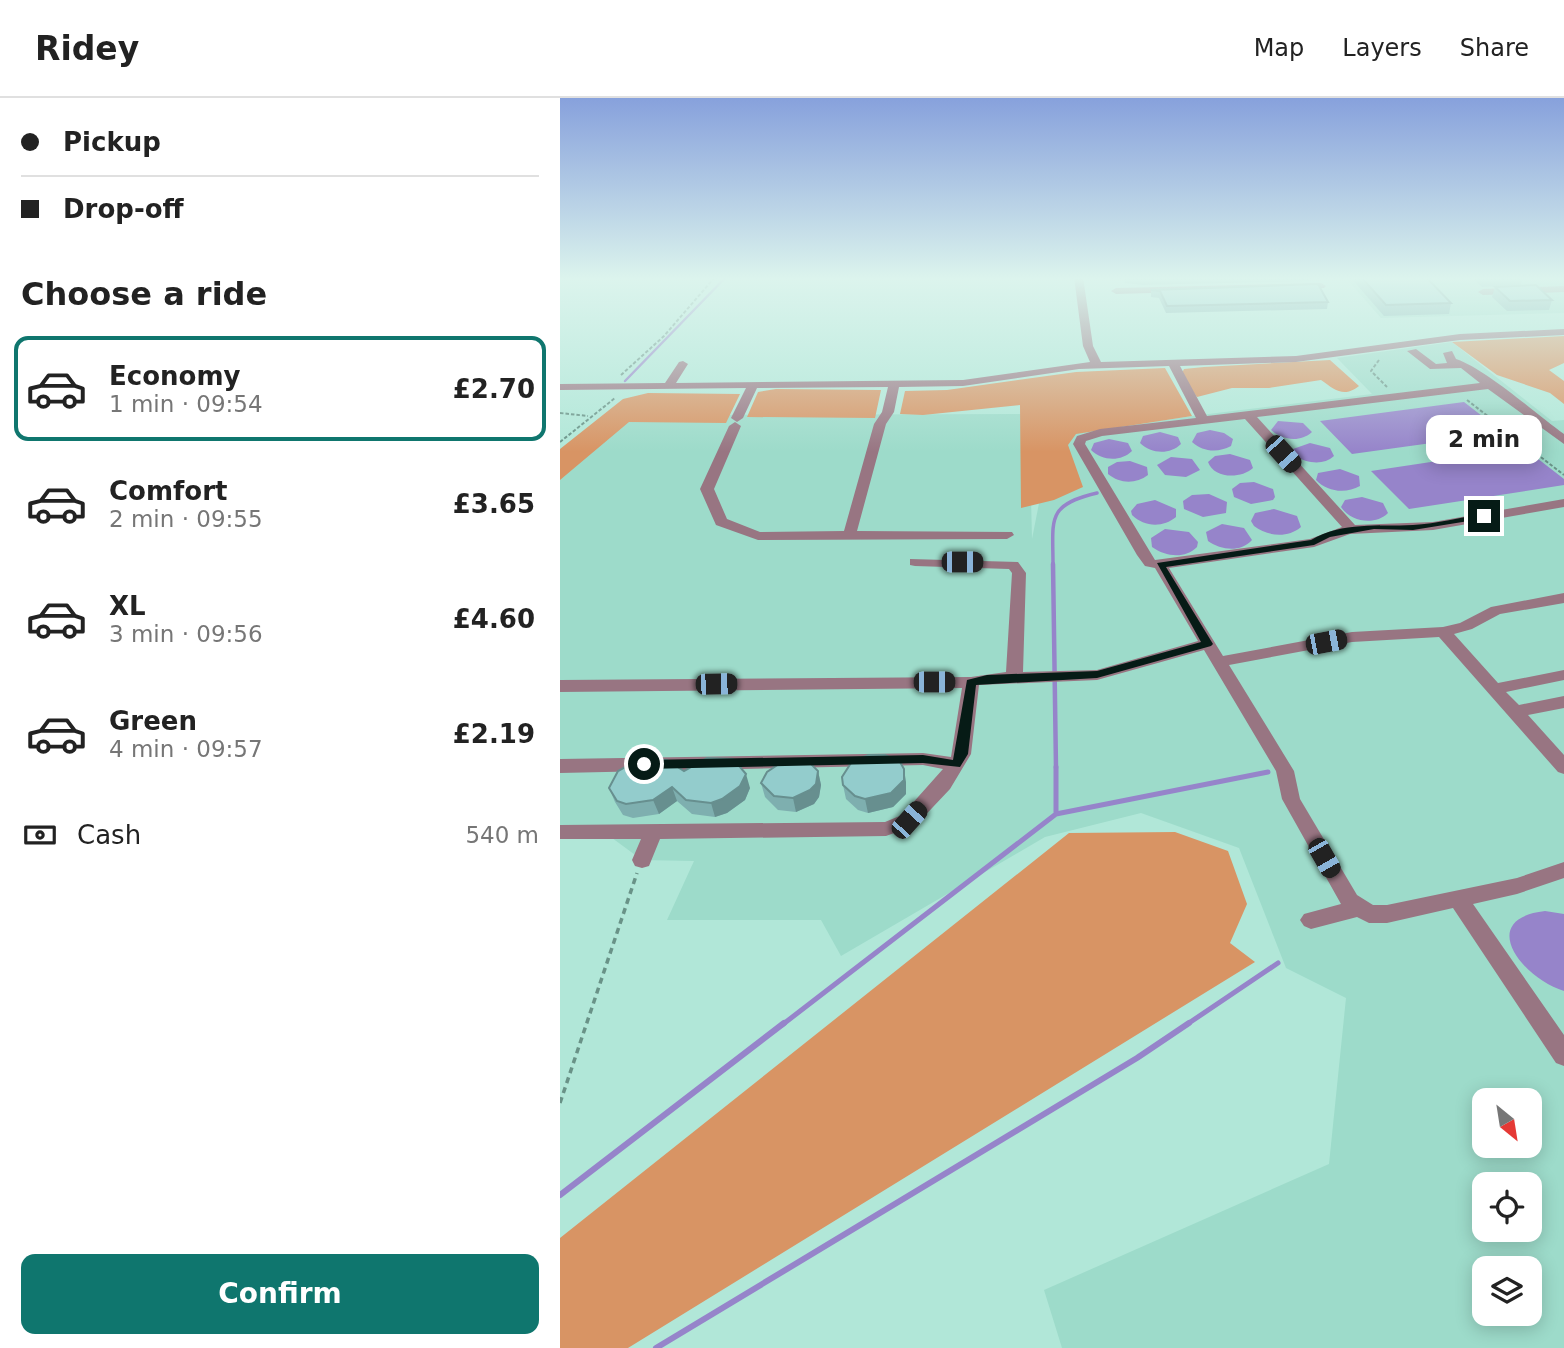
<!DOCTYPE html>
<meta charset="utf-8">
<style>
:root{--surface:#fff;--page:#f6f6f6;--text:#222;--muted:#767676;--line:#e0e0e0;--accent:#0f766e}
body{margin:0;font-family:"DejaVu Sans",sans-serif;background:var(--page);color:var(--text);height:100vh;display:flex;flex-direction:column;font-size:26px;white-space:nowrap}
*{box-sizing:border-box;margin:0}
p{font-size:23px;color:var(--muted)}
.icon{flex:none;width:38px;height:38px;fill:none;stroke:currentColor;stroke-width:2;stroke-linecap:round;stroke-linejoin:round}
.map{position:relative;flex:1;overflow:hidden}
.drawer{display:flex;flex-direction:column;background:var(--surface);width:560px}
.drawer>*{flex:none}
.top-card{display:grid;align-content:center;height:154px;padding:0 21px;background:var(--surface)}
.needle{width:46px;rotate:150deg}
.fabs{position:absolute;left:912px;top:990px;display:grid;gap:14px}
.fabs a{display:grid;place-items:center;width:70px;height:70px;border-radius:14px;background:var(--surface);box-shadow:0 4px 18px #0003;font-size:35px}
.end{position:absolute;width:32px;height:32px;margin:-16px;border:9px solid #061b16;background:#fff;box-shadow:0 0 0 4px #fff}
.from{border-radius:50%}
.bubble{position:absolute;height:49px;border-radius:14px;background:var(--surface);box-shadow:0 4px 18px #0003;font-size:23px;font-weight:700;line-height:49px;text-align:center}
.car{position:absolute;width:21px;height:42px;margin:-21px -10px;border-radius:9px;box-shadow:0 0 5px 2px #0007;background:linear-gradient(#222 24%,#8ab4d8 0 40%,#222 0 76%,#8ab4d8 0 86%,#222 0)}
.top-card b{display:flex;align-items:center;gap:24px;height:66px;font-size:26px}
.top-card b+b{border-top:2px solid var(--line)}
.top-card i{width:18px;height:18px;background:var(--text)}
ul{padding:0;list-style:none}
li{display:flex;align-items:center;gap:21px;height:105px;margin:0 14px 10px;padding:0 7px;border:4px solid transparent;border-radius:14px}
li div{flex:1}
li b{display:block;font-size:26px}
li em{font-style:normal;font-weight:700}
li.active{border-color:var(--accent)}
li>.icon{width:63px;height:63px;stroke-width:1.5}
h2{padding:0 21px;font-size:32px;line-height:84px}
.pay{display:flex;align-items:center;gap:18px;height:77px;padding:0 21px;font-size:26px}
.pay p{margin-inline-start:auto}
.cta{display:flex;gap:14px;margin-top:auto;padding:14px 21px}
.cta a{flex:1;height:80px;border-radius:14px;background:var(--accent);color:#fff;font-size:28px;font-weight:700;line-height:80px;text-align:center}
header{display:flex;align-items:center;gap:42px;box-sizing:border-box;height:98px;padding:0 35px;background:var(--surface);border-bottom:2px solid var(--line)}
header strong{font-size:33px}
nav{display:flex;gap:38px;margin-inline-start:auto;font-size:24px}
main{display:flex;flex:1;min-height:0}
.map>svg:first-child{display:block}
.built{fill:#9ddbca;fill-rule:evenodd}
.forest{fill:#d89464}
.water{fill:#9684ca}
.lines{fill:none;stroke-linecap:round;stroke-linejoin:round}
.stream-far4{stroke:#9684ca;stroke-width:2.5}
.stream-far3{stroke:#9684ca;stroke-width:3.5}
.stream-far2{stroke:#9684ca;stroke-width:4.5}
.stream-far1{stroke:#9684ca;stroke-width:5}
.stream{stroke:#9684ca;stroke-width:6}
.path-far1{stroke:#699287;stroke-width:2;stroke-dasharray:3.5 2;stroke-linecap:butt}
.path{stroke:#699287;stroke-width:3.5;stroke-dasharray:6 4.5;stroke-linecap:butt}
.minor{fill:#987582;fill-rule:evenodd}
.wall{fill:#7eafaf}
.shaded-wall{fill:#678f8f}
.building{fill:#93cccc;stroke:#678f8f;stroke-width:2}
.route{fill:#061b16}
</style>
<header>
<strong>Ridey</strong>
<nav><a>Map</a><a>Layers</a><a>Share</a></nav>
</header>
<main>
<section class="drawer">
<div class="top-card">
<b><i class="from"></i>Pickup</b>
<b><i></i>Drop-off</b>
</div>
<h2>Choose a ride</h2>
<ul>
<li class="active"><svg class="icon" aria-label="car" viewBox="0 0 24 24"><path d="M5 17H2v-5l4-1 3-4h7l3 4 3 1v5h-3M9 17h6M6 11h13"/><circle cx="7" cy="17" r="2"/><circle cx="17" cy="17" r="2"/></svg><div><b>Economy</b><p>1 min · 09:54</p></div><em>£2.70</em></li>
<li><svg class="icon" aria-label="car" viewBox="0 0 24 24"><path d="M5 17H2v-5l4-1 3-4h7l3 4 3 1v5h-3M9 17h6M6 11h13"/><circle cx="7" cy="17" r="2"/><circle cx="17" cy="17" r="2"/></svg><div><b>Comfort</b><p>2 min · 09:55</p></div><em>£3.65</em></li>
<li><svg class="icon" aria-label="car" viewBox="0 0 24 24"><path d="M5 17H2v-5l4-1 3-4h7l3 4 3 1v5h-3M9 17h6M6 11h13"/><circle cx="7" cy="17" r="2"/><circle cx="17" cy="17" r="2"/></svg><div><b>XL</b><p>3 min · 09:56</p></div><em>£4.60</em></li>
<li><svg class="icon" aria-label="car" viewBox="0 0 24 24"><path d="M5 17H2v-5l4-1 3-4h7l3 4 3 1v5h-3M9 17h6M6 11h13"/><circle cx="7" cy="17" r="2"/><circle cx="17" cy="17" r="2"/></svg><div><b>Green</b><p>4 min · 09:57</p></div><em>£2.19</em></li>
</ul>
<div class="pay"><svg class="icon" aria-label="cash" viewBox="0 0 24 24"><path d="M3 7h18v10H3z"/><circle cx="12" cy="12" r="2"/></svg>Cash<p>540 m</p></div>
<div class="cta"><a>Confirm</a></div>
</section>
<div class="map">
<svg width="1004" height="1250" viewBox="0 0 1004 1250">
<rect width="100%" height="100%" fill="#b1e7d8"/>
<!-- built -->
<path class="built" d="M785,179H1004V215L821,220Z
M892,244L992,323L1004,322V1250H502L484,1192L769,1066L786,900L726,870L679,750L581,715L485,739L281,858L261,822H107L134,763L82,762L48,737L0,738V368L65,317L469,316L472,441L492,339L632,318L812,296L777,260ZM924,1003H970V1048H924ZM924,1087H970V1132H924ZM924,1171H970V1216H924Z"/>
<!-- forest -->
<path class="forest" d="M1004,238V265L989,272L1004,283V306L990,295L937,277L892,244Z
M770,262L799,288C784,300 775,292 761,282L709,290H672L637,299L621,277L624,271L644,269Z
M605,270L632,318L516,336L508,347L523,389L494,402L461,410L460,307L363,317L340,316L345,293L387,292L516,274Z
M216,291L321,292L315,320L187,319L198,294Z
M88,295L180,296L166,325L69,324L0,382V351L63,301Z
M615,734L668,753L687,806L670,845L695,864L68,1250H0V1140L509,735Z"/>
<!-- water -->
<path class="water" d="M904,304L944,335L792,356L760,323Z
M718,323L743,325L752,334C740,345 722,342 711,332Z
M650,332L664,335L673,341L671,348C658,355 643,354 632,344L637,335Z
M600,334L618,339L621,346C610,357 591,356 580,345L583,338Z
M549,341L568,345L572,353C561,364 542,363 531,352L534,345Z
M750,345L770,350L774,358C763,368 747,365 735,358L733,351Z
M964,350L1004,381V387L849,411L811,373Z
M670,356L690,362L693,370C681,381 654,381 648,364L655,358Z
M611,359L632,361L640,372L626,379L605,377L597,367Z
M570,363L587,369L588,377C576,386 560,386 548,376V369L557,364Z
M780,371L799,378L800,388C786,396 767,394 756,382L758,375Z
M694,384L713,391L715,399L713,402L691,406L674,399L672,391L680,385Z
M649,396L667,404L666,415L643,419L624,411L623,403L632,397Z
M802,399L823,405L828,415C815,428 791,424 781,409L785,402Z
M595,402L616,411V419C603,430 584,429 572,417L571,413L577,406Z
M714,411L737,418L741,429C727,441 707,438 694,428L691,423L695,415Z
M662,426L684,430L692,442C680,455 661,452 648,443L646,434Z
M605,431L629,434L638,444L637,449C625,461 606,459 592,449L591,440Z
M985,813L1004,816V893C963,881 915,821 985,813Z"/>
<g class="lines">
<!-- stream-far4 -->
<path class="stream-far4" d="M65,283L166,179"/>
<!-- stream-far3 -->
<path class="stream-far3" d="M493,467C493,421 486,407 537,395"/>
<!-- stream-far2 -->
<path class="stream-far2" d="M493,466L496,670"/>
<!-- stream-far1 -->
<path class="stream-far1" d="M496,669V716
M222,927L496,716L708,674
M626,927L718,865"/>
<!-- stream -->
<path class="stream" d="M0,1097L224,925
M96,1250L577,960L629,925"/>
<!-- path-far1 -->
<path class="path-far1" d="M819,262L811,273L827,289
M61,277L104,238L155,179
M907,302L1004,377
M0,315L28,318
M0,344L55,300"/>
<!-- path -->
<path class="path" d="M0,1005L77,775"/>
<!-- minor -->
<path class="minor" d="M514,179H523L533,248L541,264L736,258L900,236L1004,231V237L900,242L736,264L620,268L647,318L920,285L901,270L870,271L847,253L856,251L876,266L887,265L883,255L892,253L896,261C926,271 976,316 1004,336V346L928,291L697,319L795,427L873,424L1004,401V409L873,432L790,436L754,449L609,470L663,558L792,534L883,529L900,525L931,509L1004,495V505L940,516L912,531L894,536L938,585L1004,572V582L946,594L959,607L1004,598V610L968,617L1004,657V676L998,674L879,539L792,544L669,567L734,673L740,701L797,797L813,807H827L957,780L1004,764V780L957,796L913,806L1004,937V968L996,965L893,810L827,825H809L797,819L751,831L744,828L740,822L744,816L781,806L722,701L716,673L644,552L537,582L419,587L411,656L390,691L356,727L326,738L100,741L89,768L82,770L75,768L72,762L81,741H0V727L325,724L342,717L383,671L363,667L0,675V661L363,655L391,659L402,590L0,594V582L411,579L446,574L452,475L449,471L355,468L350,467V461L458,464L466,475L463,574L537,572L638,543L595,470L585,468L577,457L513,346L517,338L540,331L636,320L609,268L519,271L403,288L339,289L334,314L326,326L297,433L452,434L454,437L447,441L198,442L156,427L140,391L169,328L175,324L181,328L154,391L167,421L200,434L284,433L314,326L322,314L328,289L197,290L183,320L177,324L171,320L186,290L0,292V286L105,285L119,264L123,263L128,266L116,285L403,282L530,264L523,248ZM685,321L782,429L750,441L595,462L525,346L526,343L542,338Z
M761,185L766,188L764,190L556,196L551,193L556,190Z
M1004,188V194L923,197L918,194L923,191Z"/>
</g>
<!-- wall -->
<path class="wall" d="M564,179H749L748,183L583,187L565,185Z
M790,179H866L891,205L889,216L824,218Z
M911,179H963L961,187L922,189Z
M935,189L992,202L989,212L947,213L932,199Z
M591,192L768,204L767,211L606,215L599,200L591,199Z
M124,673L190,690L185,702L167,715L155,719L132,716L117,703L99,716L73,720L63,717L55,704L49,690Z
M258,673L261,687L259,699L254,706L236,714L218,712L205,699L201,685Z
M346,684V696L333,709L308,715L298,712L286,701L283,687Z"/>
<!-- shaded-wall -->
<path class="shaded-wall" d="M344,671L346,684V696L333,709L308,715L305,701Z
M258,673L261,687L259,699L254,706L236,714L233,700Z
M186,676L190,690L185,702L167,715L155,719L151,705Z
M112,689L117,703L99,716L93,702Z"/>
<!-- building -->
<path class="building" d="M569,179H634L584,180Z
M801,179H866L891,205L826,207Z
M758,186L768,204L607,208L600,193L591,192Z
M976,187L992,202L950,203L935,189Z
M308,657H325L340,664L344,671V682L331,695L305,701L295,698L283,687L282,679L291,665Z
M147,660L173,661L186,676L180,688L162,701L151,705L126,702L112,689L93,702L66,706L57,703L49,690L58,673L78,662H107L124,673Z
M248,663L258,673L256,686L250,692L233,700L214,698L201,685L207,674L222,664Z"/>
<!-- sky -->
<linearGradient id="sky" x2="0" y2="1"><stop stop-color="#87a1dc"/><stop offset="0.51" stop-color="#dcf4ed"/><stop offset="1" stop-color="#dcf4ed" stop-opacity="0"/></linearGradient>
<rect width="1004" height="354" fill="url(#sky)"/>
<!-- route -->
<path class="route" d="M924,416L927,420L853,432L814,431L770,439L754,447L606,469L653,546L651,548L537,580L416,587L408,656L400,669L363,665L84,671L78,666L84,662L363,657L393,662L407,582L427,577L537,573L641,544L597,465L751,442C783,423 818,429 853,427C877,426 901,419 924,416Z"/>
</svg>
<div class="fabs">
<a><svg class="needle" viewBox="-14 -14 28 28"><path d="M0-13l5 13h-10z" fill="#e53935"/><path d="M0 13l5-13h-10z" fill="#767676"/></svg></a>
<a><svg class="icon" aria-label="locate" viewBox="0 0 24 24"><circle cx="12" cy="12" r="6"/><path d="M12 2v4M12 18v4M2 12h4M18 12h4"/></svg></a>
<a><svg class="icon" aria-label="layers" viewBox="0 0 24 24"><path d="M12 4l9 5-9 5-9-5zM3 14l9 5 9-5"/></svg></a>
</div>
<i class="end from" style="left:84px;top:666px"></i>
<i class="end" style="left:924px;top:418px"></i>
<div class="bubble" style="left:866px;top:317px;width:116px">2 min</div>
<i class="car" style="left:723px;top:356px;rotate:138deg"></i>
<i class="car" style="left:402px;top:464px;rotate:90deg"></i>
<i class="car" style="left:766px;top:544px;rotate:79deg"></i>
<i class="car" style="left:374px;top:584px;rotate:90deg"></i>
<i class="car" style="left:156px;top:586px;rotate:89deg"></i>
<i class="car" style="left:349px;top:722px;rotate:42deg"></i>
<i class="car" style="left:764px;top:760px;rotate:150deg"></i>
</div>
</main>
